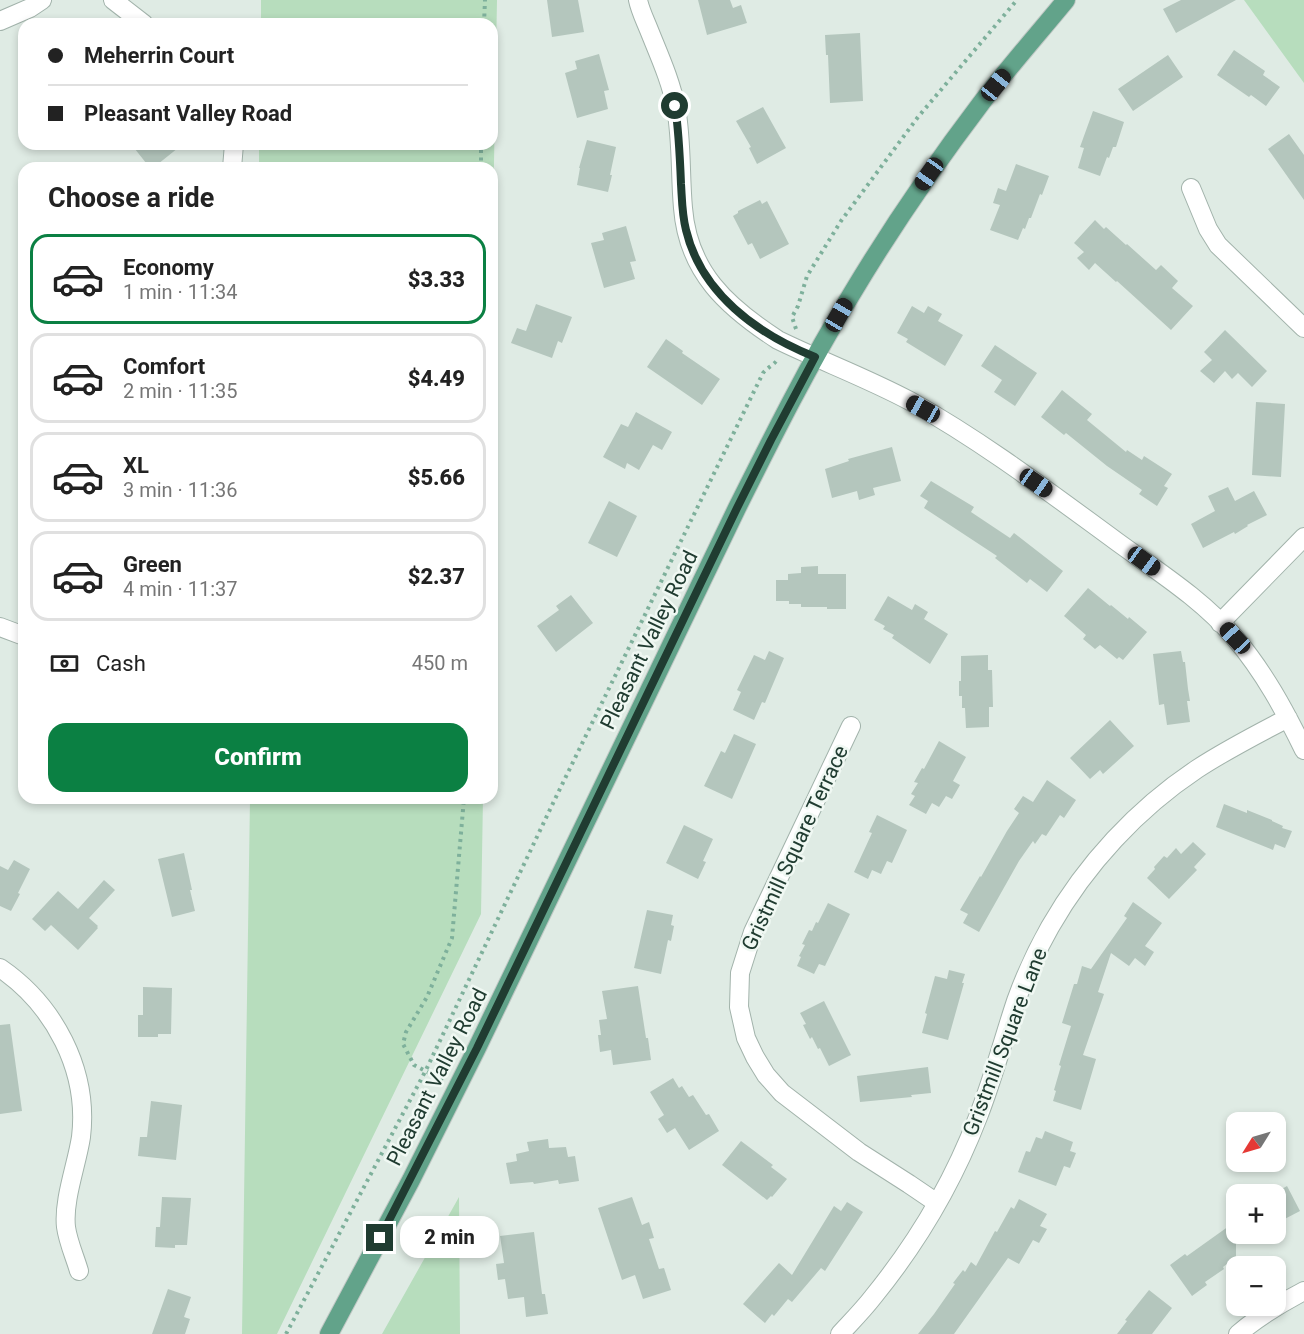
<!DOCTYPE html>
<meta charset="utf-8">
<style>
:root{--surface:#fff;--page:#f6f6f6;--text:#222;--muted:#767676;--line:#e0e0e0;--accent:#0b8043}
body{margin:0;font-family:Roboto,sans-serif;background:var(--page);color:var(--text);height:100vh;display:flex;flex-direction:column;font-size:22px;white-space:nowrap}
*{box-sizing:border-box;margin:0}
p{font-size:20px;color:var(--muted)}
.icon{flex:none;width:33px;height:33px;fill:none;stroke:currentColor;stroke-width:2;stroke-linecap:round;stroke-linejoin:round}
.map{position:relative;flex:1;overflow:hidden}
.side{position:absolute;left:18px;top:162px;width:480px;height:642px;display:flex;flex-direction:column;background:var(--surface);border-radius:18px;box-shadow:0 3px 9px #0003}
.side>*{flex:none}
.top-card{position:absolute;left:18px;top:18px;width:480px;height:132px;border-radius:18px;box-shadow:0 3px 9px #0003;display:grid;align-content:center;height:132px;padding:0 30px;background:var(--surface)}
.needle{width:39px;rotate:233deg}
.fabs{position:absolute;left:1226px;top:1112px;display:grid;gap:12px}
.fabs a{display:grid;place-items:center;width:60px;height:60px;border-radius:12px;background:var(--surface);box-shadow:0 3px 9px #0003;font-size:30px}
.end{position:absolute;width:27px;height:27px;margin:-14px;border:8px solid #203c31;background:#fff;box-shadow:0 0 0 3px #fff}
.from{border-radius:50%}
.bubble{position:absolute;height:42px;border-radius:18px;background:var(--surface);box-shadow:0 3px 9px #0003;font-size:20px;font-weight:800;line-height:42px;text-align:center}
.car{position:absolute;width:18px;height:36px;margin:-18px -9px;border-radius:8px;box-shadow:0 0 4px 2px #0007;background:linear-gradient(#222 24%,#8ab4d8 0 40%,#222 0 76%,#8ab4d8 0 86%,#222 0)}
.top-card b{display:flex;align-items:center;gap:21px;height:57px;font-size:22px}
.top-card b+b{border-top:2px solid var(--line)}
.top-card i{width:15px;height:15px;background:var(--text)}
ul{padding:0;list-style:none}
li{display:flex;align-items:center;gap:18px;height:90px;margin:0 12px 9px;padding:0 18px;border:3px solid var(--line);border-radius:18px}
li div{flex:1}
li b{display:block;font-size:22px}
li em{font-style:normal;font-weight:800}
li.active{border-color:var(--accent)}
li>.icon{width:54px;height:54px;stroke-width:1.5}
h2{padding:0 30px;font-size:27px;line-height:72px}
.pay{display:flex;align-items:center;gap:15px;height:66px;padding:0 30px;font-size:22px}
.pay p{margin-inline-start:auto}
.action{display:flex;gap:12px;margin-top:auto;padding:12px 30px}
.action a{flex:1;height:69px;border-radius:18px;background:var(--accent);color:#fff;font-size:24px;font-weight:800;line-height:69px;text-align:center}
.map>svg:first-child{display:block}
.green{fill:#b7ddbd}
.building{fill:#b4c6bd}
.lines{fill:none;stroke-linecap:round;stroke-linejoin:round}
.minor-casing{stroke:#a2b3ab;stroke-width:20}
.major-casing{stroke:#c1c8c5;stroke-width:20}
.path{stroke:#7eb09b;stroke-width:4;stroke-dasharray:3 4.5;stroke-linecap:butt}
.minor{stroke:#fff;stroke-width:18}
.major{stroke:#62a38a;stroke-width:18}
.route{stroke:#203c31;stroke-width:8}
.labels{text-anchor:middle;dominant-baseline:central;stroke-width:5;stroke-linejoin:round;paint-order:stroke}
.street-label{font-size:21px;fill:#203c31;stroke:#f0f8f3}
</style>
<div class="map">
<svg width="1304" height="1334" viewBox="0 0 1304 1334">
<rect width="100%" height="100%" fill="#dfebe4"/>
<!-- green -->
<path class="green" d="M261,0H497L492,271V168H259V144H492V24H261Z
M1244,0H1304V83Z
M250,798H483L481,914L277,1334H242Z
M459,1197L460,1334H382Z"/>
<!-- building -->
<path class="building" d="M547,0H578L584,32L552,37Z
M698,0H730L733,8L741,5L747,23L707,35Z
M1181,0H1236L1176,33L1163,9Z
M860,33L863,101L830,103L828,55H826L825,35Z
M1234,50L1265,71L1263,75L1280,87L1266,106L1251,95L1249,97L1217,75Z
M599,54L609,90L604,91L608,109L577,118L565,73L577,69L575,61Z
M1168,55L1183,77L1133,111L1118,89Z
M763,107L786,148L757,164L749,148L751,147L736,121Z
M1093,111L1124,122L1116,147H1113L1109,158L1107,157L1100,176L1078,168L1084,148L1080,147Z
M1289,134L1304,155V200L1268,149Z
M587,140L616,147L610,175H612L608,192L577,185L580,168H579Z
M131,144H183L153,168H150Z
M1016,164L1049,176L1042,195L1040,194L1031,218H1029L1025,229L1023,228L1018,240L990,230L1000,205L993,203L998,188L1006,191Z
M760,200L762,204L767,201L789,244L760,259L752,243L748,245L733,216L738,213V211Z
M1095,220L1104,229L1106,227L1126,245L1127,244L1156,270L1161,265L1178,281L1172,288L1193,306L1171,330L1117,281L1116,282L1095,263L1089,270L1077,258L1084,252L1074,243Z
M626,226L636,261L630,262L635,279L604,288L591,243L604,240L602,233Z
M536,304L572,317L562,343L558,341L552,358L511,343L517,328L526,331Z
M912,306L924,313L928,306L942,314L938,321L963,335L945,366L906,342L908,339L897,333Z
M1225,330L1267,371L1252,387L1238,373L1232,379L1225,371L1214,383L1200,371L1212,360L1204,352Z
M666,339L683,351L682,353L720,379L702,405L647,367Z
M995,345L1037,373L1015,406L994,392L1002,380L981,366Z
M1062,390L1092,414L1087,420L1126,452L1127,450L1142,460L1144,456L1172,474L1164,486L1168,488L1157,506L1139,494L1142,490L1107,466L1066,433L1064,435L1041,417Z
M1256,402L1285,404L1281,477L1252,475Z
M636,412L672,432L662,450L653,445L639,470L627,463L625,469L603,457L621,424L628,427Z
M892,447L901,481L873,488L875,495L859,500L857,491L832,498L825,469L849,461L848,459Z
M931,481L974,507L971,512L1010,538L1014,533L1063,571L1047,592L1030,579L1027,583L995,558L997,556L924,508L928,501L920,496Z
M1228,487L1235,501L1254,491L1267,515L1247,525L1248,526L1235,534L1234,532L1203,548L1191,524L1215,511L1208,496Z
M609,501L637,516L617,557L588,543Z
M818,566V574H846V609H827V607H801V604H789V601H776V580H788V574L801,573V567Z
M1088,588L1110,606L1111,605L1128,619L1129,617L1147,632L1123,660L1119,657L1117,659L1100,645L1095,649L1083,639L1086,635L1064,616Z
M571,595L593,623L556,652L537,626L559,610L556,606Z
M888,596L912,610L915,604L928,612L924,619L948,634L930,664L892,638L894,635L883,629L885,626L874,620Z
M769,651L784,658L765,703L762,702L754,720L733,710L741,692L737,690L754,655L765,660Z
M1181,651L1183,662H1185L1188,689L1190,701H1187L1190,722L1167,725L1164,704L1159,705L1153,654Z
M988,655V670H992L993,707H989V727L966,728L965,708H962V696H959V681H961V656Z
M1110,720L1134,746L1103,774L1100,770L1090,779L1070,758Z
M734,734L756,744L732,799L704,786L721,751L725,753Z
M939,741L966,757L953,781L960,785L952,799L946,796L939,807L932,803L926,814L909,805L915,796L911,794L918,783L914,782L922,768L924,769Z
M1047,780L1076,800L1064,818L1060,815L1046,836L1042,834L1035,844L1033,841L1019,861L979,932L963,923L968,914L960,910L980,876L981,877L1007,831L1019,813L1014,809L1023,796L1033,802Z
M1224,804L1247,813V810L1272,820V821L1283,826L1282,828L1292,831L1285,848L1275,844L1273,850L1216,827Z
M877,815L907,830L892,863L887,861L881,874L872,870L868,879L854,872L872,833L869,832Z
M684,825L713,839L703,861L706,862L698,879L666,863Z
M1193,842L1206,854L1194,867L1197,870L1169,899L1147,878L1155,869L1154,867L1164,856L1167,858L1176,848L1181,854Z
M184,853L192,890H190L195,911L172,917L158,859Z
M14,860L30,869L18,893L20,894L11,911L0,906V866L8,870Z
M104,880L115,890L89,918L98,926L97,927L98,928L78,950L51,925L45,931L32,919L58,891L78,909Z
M1133,902L1162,923L1145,946L1154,952L1145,966L1135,958L1129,966L1111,953L1098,992L1104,994L1083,1055L1096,1059L1081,1110L1053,1101L1056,1091L1054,1090L1061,1066L1059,1065L1071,1026L1062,1023L1074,984H1077L1082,966L1091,969L1127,918L1124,916Z
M828,903L850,914L825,966L819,964L814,974L797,966L801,957L799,956L805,945L802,944L809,930L812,931L816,922L818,923Z
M647,910L673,915L671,925L674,926L671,941L668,940L661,974L634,968Z
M949,970L965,974L962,983H964L948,1040L922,1033L927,1014L925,1013L935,976L947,979Z
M638,986L646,1038H648L651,1060L613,1065L611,1050L600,1052L598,1035H601L599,1020L607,1019L602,991Z
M143,987L172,988L171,1034H158V1037H138V1015H143Z
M824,1001L851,1055L829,1066L820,1048L818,1049L812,1037L810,1039L803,1025L806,1024L800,1013Z
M10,1024L22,1111L0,1114V1025Z
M928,1067L931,1093L911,1095L912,1097L860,1102L857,1076Z
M673,1078L679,1088L682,1086L689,1097L693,1095L706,1115L709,1114L719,1131L689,1150L675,1128L667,1133L658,1119L664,1115L650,1092Z
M151,1101L182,1105L176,1160L138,1156L140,1137H147Z
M1045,1131L1073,1142L1070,1151L1076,1153L1070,1168L1064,1166L1056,1186L1018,1172L1026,1151L1030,1152L1036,1137L1042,1139Z
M548,1139L549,1148L566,1147L568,1157L575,1156L579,1181L559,1184L558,1180L534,1184L533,1182L510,1184L506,1163L517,1161L516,1154L529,1151L527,1142Z
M741,1141L773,1165L771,1167L787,1179L772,1197L771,1196L767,1200L722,1165Z
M1287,1186L1300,1211L1275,1224V1193Z
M162,1197L191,1198L187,1245H175V1248L155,1247L156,1227H160Z
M632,1197L642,1225L649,1222L654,1238L649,1239L659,1269L664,1268L671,1290L643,1299L635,1275L622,1280L598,1208Z
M1019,1199L1047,1214L1040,1226L1047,1229L1039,1243L1033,1240L1019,1264L1008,1258L954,1334H918L934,1314L955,1284L953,1283L963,1270L965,1272L971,1262L976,1266L995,1231L997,1232L1011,1207L1014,1209Z
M847,1202L863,1212L825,1271L821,1268L792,1302L788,1299L774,1316L772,1314L765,1323L743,1304L779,1263L792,1275L834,1206L841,1211Z
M1236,1221V1257L1223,1267L1224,1269L1205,1282L1207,1285L1192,1296L1170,1265L1185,1254L1187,1256Z
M534,1232L542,1294H545L548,1314L526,1317L524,1297L508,1299L505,1279L498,1280L496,1264L504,1263L500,1236Z
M168,1289L191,1297L184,1317L190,1319L185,1334H152Z
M1149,1290L1172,1308L1152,1334H1117L1127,1321L1125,1320Z"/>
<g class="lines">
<!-- minor casing -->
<g class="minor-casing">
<path id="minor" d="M113,0L144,24
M638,0C640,10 645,20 649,30C659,55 671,81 676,108C682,141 680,175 683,208C688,272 727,307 778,340C821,361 867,378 910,401C982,441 1049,492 1116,541C1157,571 1202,599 1235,638C1264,672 1285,711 1304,750
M0,21L30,8L42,0
M232,168L234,144
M1191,188L1208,229L1218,245L1304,328
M1220,623L1304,537
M0,627L24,636
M851,726L753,932L740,973L739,1007L746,1038L755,1057L766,1075L782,1093L859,1152L909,1184L937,1203
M0,968C54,1005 89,1070 81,1137C77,1164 63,1200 66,1227C68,1242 75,1257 79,1271
M840,1334C851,1322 863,1310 873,1297C917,1243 953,1182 978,1117C993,1079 1003,1040 1016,1001C1025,976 1037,950 1050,927C1086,864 1137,809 1197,769C1226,750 1257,734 1288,718
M1238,1334C1258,1317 1281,1303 1304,1291"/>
</g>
<!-- major casing -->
<g class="major-casing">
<path id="major" d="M329,1334L411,1180L477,1048L737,508C773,436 809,364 851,295C891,228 935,164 982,102C1009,67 1038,34 1066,0"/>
</g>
<!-- path -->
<path class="path" d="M484,24L485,0
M481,168V144
M796,329L792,317L798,306L807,276L841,221L918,117L1017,0
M443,1080L414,1065L403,1044L406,1032L427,997L452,938L464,798
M286,1334L426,1070L555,799L763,373C768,367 774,365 778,359"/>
<!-- minor -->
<use href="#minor" class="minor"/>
<!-- major -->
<use href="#major" class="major"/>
</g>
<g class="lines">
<!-- route -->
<path class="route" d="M380,1238L477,1048L737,508L771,440L815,357C757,334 701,293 686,230C682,215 682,199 681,184C680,158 679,132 675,106"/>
</g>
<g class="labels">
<!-- street labels -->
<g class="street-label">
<text transform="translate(649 640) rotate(-64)">Pleasant Valley Road</text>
<text transform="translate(795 848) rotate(-65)">Gristmill Square Terrace</text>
<text transform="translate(1005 1042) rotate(-69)">Gristmill Square Lane</text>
<text transform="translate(437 1077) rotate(-63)">Pleasant Valley Road</text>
</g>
</g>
</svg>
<div class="fabs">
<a><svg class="needle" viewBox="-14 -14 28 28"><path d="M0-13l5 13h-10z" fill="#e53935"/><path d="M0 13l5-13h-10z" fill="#767676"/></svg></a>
<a>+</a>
<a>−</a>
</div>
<i class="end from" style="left:675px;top:106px"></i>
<i class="end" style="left:380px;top:1238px"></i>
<div class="bubble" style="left:400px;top:1216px;width:99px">2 min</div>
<i class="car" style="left:996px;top:85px;rotate:39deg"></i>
<i class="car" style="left:929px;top:174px;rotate:215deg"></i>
<i class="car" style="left:839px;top:315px;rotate:30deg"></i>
<i class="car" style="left:923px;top:409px;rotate:299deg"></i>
<i class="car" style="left:1036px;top:483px;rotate:125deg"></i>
<i class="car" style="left:1144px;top:561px;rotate:126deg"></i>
<i class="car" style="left:1235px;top:638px;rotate:317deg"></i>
<div class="top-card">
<b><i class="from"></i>Meherrin Court</b>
<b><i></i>Pleasant Valley Road</b>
</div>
<section class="side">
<h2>Choose a ride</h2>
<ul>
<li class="active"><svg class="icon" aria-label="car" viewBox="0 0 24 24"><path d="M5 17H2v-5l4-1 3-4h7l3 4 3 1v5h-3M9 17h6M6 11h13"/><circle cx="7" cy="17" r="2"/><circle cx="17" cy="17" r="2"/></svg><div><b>Economy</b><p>1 min · 11:34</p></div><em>$3.33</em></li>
<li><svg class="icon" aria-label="car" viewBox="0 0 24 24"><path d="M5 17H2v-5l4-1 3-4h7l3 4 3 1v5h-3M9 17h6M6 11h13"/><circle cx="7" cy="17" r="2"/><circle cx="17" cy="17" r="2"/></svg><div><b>Comfort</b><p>2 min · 11:35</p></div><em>$4.49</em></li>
<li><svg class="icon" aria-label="car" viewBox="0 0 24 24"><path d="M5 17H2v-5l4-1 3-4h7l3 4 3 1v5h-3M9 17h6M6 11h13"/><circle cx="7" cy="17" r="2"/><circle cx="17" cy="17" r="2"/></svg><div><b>XL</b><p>3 min · 11:36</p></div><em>$5.66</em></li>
<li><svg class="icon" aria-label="car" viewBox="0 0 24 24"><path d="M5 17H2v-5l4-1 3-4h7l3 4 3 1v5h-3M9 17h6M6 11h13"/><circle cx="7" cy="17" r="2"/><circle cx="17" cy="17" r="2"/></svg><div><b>Green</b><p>4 min · 11:37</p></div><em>$2.37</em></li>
</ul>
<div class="pay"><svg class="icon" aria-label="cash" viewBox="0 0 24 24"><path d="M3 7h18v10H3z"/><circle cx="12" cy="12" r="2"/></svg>Cash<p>450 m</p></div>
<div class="action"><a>Confirm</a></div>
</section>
</div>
